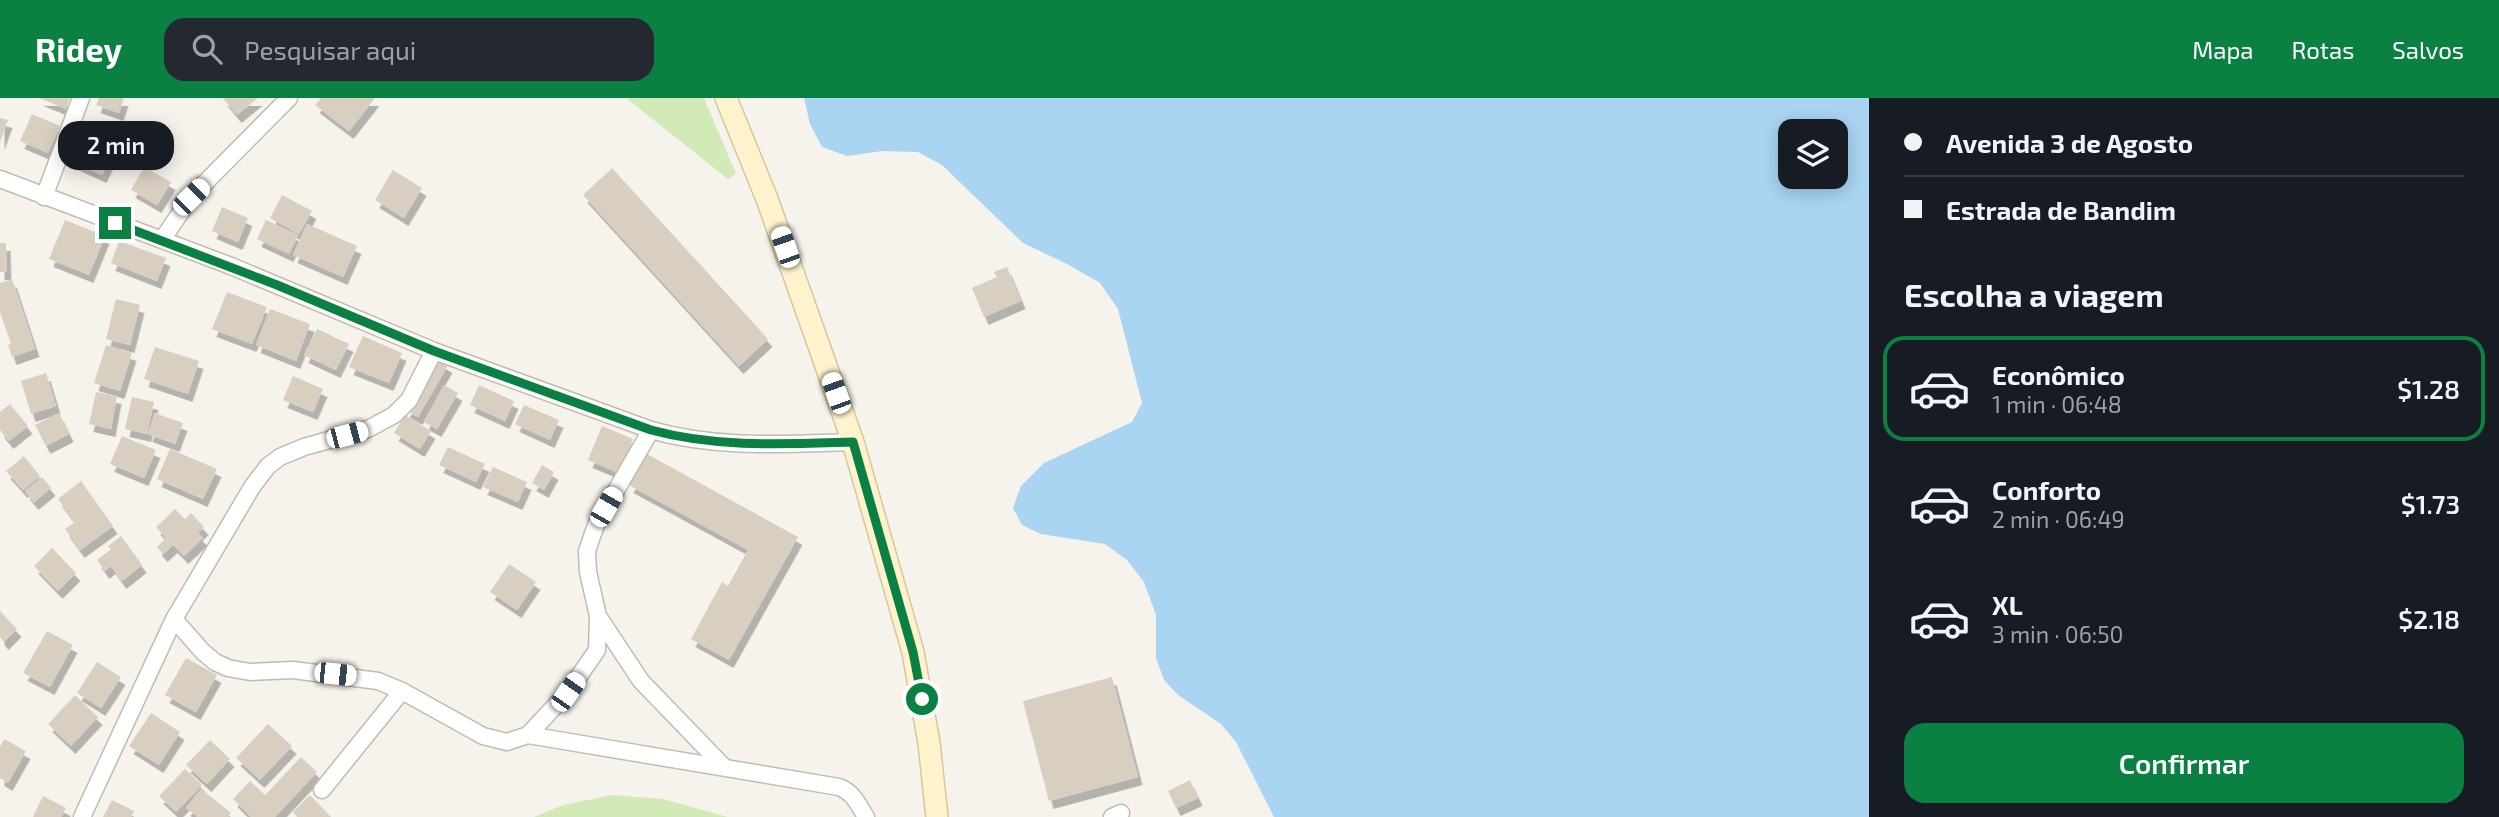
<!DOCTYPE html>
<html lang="pt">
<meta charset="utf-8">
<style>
:root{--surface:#171b24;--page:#242831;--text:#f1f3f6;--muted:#9ea1a6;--line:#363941;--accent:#0b8043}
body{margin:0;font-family:"Exo 2",sans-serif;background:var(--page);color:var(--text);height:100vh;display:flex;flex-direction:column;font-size:26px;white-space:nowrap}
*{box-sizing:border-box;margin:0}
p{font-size:23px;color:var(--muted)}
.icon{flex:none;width:38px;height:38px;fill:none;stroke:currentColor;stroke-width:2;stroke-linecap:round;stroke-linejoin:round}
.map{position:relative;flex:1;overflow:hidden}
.details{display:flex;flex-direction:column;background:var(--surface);width:630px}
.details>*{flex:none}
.banner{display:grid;align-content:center;height:154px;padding:0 35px;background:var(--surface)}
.tools{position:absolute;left:1778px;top:21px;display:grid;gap:14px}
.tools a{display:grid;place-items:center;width:70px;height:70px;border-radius:14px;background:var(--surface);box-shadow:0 4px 18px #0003;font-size:35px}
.end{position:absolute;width:32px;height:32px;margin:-16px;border:9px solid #0b8043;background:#fff;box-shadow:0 0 0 4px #fff}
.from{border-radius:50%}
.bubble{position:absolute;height:49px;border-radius:21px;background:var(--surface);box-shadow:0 4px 18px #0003;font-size:23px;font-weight:600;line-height:49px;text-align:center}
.car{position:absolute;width:21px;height:42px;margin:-21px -10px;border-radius:9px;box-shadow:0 0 5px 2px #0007;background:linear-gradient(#fff 24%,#345 0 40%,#fff 0 76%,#345 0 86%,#fff 0)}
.banner b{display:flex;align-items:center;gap:24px;height:66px;font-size:26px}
.banner b+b{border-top:2px solid var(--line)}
.banner i{width:18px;height:18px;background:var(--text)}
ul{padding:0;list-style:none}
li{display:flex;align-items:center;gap:21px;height:105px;margin:0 14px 10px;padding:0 21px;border:4px solid transparent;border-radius:21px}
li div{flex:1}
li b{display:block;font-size:26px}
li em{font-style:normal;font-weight:600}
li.on{border-color:var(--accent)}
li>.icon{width:63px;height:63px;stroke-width:1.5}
h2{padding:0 35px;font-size:32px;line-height:84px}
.button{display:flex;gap:14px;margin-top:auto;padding:14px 35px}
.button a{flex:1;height:80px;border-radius:21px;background:var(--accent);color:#fff;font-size:28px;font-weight:600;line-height:80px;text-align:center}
header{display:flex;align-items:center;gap:42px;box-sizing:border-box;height:98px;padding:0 35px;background:var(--accent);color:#fff}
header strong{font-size:33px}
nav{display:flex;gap:38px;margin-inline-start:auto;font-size:24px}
.search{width:490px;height:63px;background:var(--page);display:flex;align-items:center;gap:18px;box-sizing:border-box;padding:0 24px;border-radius:21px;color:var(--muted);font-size:26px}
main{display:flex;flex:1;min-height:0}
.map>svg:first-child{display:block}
.green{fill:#d2eab5}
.water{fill:#a9d4f2;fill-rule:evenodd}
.building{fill:#d8cfc1;filter:url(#shadow)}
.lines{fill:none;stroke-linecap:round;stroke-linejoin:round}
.street-casing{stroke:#c2bbae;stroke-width:19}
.secondary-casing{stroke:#d6c79b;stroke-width:24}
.street{stroke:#fff;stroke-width:16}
.secondary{stroke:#fff3cd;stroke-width:21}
.route{stroke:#0b8043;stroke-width:9}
</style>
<header>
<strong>Ridey</strong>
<div class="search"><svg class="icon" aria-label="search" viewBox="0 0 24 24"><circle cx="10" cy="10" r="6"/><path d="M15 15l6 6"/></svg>Pesquisar aqui</div>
<nav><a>Mapa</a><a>Rotas</a><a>Salvos</a></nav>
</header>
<main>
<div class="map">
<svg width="1869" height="719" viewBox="0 0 1869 719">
<defs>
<filter id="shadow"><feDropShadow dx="4.5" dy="8" stdDeviation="0" flood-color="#0004"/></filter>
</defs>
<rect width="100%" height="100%" fill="#f6f3ec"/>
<!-- green -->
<path class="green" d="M626,0H704L736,76L728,81Z
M612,697L663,701L728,719H534L563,707Z"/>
<!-- water -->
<path class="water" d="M804,0H1869V719H1274L1236,644L1221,626L1178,597L1164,582L1156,560V517L1144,484L1127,462L1105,446L1041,436L1022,427L1013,410L1021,388L1044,365L1132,324L1142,305L1118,211L1100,185L1069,167L1023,145L942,67L918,54L882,53L847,58L822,49L810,26ZM1790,33H1836V79H1790Z"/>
<!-- building -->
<path class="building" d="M39,0H70L66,11Z
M99,0H124L119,15L96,7Z
M223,0H258L237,17Z
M321,0H375L349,33L315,7Z
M32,16L60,28L48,55L20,43Z
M0,20L8,22L0,44Z
M85,31L117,46L102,77L71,63Z
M144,69L171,84L157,107L131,92Z
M612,70L768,241L739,268L583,97Z
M393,72L422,90L404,120L375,102Z
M282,97L312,113L299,136L270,120Z
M222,109L248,120L238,144L212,133Z
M65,122L105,138L89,177L49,161Z
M266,122L298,137L289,156L257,141Z
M307,126L357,148L343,179L293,157Z
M119,143L166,160L157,183L111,165Z
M0,145H6L7,174H0Z
M1007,169L1021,203L984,219L972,190L997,179L994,174Z
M12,181L35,251L12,259L8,247L11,246L0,214V185Z
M227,194L267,209L252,246L212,231Z
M116,201L140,207L130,247L106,241Z
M270,211L310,226L296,263L256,247Z
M317,231L349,246L336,272L304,257Z
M363,238L402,255L389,285L349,269Z
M106,247L132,255L120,293L94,285Z
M155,249L199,263L188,296L144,281Z
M436,260L448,267L418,319L405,312Z
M46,275L56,308L31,316L21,283Z
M293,278L323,291L313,314L283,302Z
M444,287L458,295L437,331L424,324Z
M479,287L514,303L505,323L470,307Z
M96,294L117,298L111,331L89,326Z
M132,299L154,304L147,336L125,331Z
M10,306L28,328L9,343L0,332V314Z
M524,307L559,322L550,342L515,326Z
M59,315L69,336L46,348L35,327Z
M155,315L183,325L175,346L148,336Z
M405,317L431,333L420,351L394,335Z
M602,328L633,341L619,375L588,362Z
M122,338L156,352L144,380L110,366Z
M448,349L485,366L476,384L439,367Z
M170,351L217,371L203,401L157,381Z
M647,356L798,439L729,562L691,541L722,484L728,488L748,452L629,387Z
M24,358L40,378L23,392L6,373Z
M542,367L554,374L544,392L532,385Z
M493,369L527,384L518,404L483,389Z
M42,379L51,390L34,404L25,393Z
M81,383L113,428L80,452L65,431L75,424L58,401Z
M175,411L185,421L191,415L204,429L198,435L203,440L184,458L173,447L163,456L157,449L166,440L156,429Z
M121,438L142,467L122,483L111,468L105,473L97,462L111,451L108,448Z
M52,450L76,475L58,493L34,468Z
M509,466L536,484L517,512L490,494Z
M0,513L17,531L4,544L0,539Z
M47,533L73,547L50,589L23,575Z
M186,560L217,577L196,614L165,597Z
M97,564L121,579L101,610L77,595Z
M1112,579L1138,679L1049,703L1023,603Z
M75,597L98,619L71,648L48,626Z
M151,615L180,634L159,667L129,648Z
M268,626L292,648L260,682L236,660Z
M4,641L26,653L8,685L0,680V649Z
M210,642L230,661L207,686L186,667Z
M301,659L317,674L275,719H251L233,701L250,683L265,697Z
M185,671L202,687L176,714L159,698Z
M1190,682L1198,700L1176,710L1168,693Z
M201,691L231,715L228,719H198L186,710Z
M310,697L331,719H297L293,714Z
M43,698L66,710L61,719H33Z
M112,702L134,713L131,719H103Z"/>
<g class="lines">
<!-- street casing -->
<g class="street-casing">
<path id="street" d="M0,81L231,168L434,253L651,332C717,351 785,346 853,344
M44,99L81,0
M162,142L191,99L289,0
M598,518L641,583L725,670
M174,521L203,554L215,564L228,570L250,574L293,572L378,583L402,593L483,638L507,644L528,637L568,594L597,552L598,518L588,474L587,453L596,427L651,332
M528,637L839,689C853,694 858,706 866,719
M322,692L402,593
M82,719L174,521L252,389L268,368L280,359L304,349L368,331L394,317L409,302L434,253
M1112,719L1121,715"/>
</g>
<!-- secondary casing -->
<g class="secondary-casing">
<path id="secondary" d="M726,0L767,101L853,344L913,554L929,645L937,719"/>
</g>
<!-- street -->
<use href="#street" class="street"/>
<!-- secondary -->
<use href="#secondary" class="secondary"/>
</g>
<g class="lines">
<!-- route -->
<path class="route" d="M115,125L277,187L434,253L651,332C717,350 785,346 853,344L913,554L922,601"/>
</g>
</svg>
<div class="tools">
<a><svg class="icon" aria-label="layers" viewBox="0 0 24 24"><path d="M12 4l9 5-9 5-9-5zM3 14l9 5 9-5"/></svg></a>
</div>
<i class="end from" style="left:922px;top:601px"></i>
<i class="end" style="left:115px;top:125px"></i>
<div class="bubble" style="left:58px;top:23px;width:116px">2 min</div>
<i class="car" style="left:191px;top:99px;rotate:45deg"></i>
<i class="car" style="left:785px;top:149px;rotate:341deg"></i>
<i class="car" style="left:836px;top:295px;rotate:340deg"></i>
<i class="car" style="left:347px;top:337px;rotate:75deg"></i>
<i class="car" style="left:606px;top:409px;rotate:30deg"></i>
<i class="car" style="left:335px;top:576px;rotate:96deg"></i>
<i class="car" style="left:568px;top:594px;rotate:35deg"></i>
</div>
<section class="details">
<div class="banner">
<b><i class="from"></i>Avenida 3 de Agosto</b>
<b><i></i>Estrada de Bandim</b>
</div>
<h2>Escolha a viagem</h2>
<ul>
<li class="on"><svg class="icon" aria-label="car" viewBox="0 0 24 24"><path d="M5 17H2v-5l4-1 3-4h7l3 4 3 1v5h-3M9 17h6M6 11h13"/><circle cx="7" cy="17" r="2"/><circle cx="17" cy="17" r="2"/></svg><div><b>Econômico</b><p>1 min · 06:48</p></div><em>$1.28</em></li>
<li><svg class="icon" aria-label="car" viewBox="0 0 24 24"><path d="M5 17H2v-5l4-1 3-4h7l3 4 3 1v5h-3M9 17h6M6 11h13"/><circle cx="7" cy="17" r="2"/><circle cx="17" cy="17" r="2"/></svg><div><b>Conforto</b><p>2 min · 06:49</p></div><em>$1.73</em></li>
<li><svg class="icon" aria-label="car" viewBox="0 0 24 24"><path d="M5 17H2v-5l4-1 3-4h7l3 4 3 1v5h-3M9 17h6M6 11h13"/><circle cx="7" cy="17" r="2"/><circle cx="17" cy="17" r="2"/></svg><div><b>XL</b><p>3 min · 06:50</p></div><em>$2.18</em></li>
</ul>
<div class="button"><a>Confirmar</a></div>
</section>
</main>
